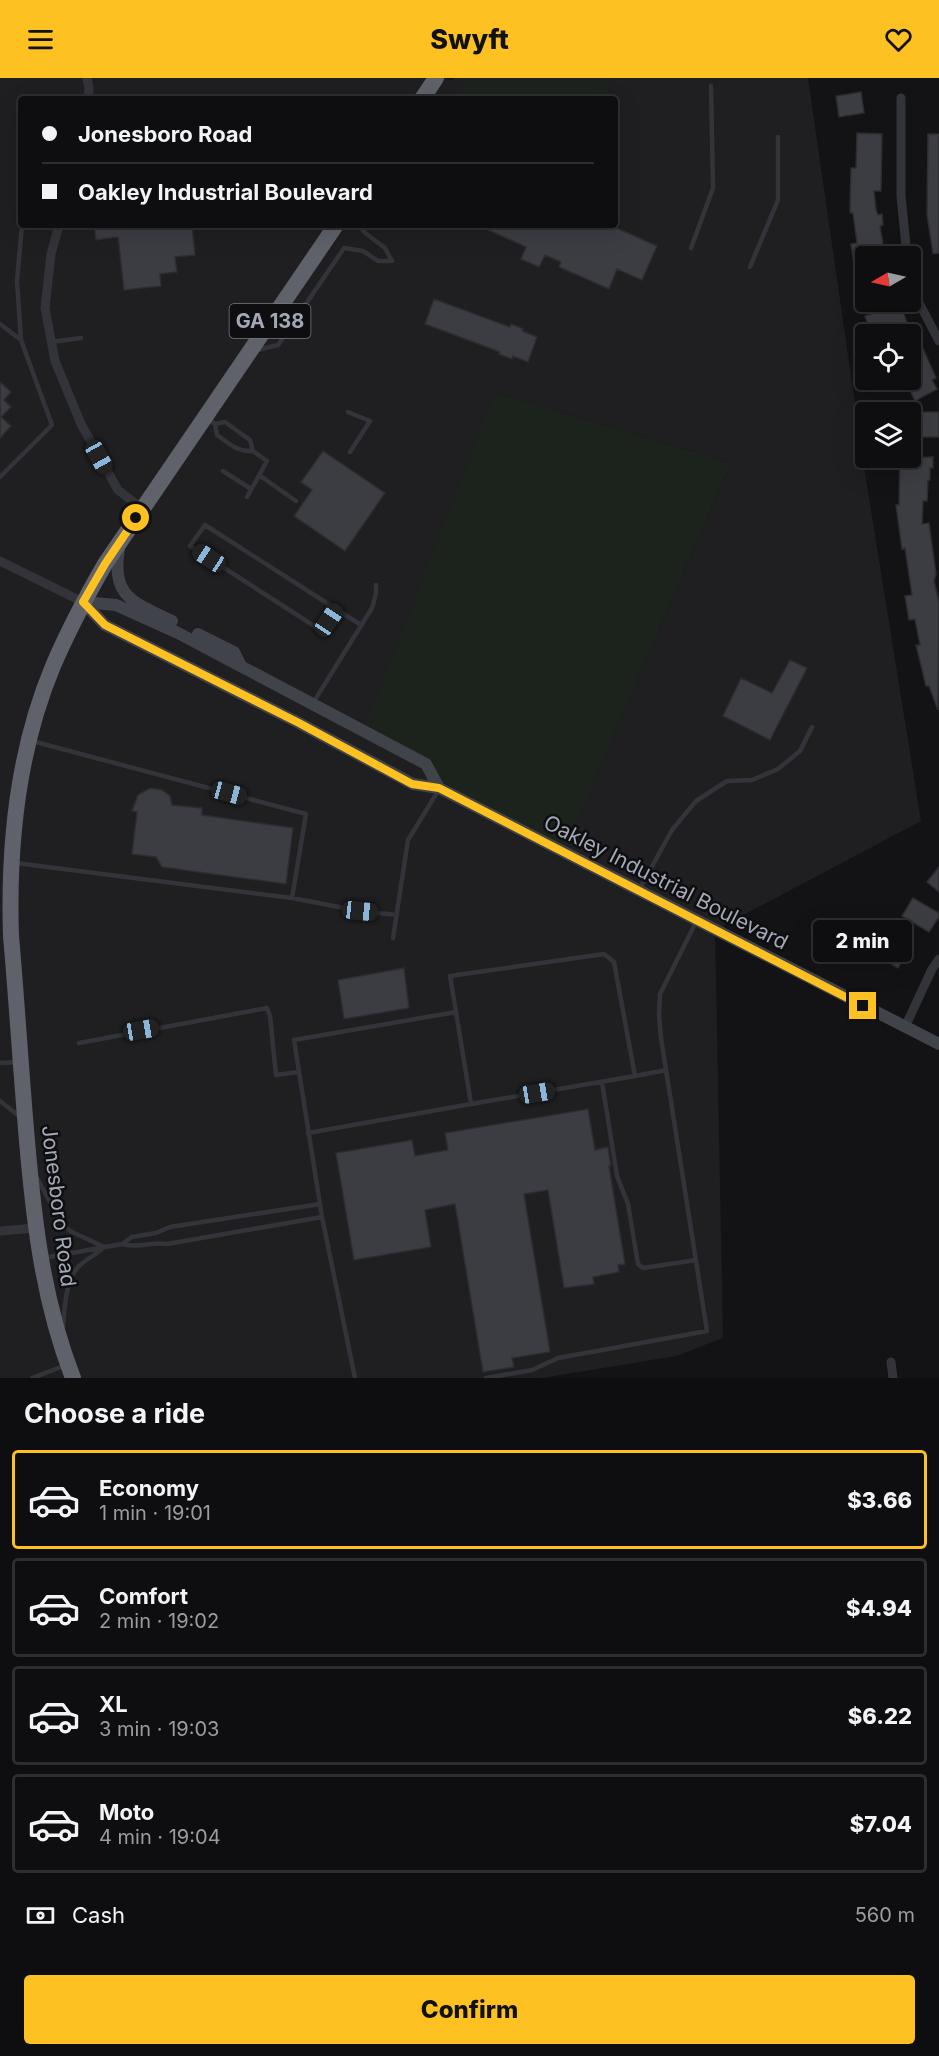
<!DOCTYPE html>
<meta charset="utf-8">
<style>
:root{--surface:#0e0e10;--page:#171719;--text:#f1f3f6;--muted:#9b9c9f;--line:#2e2e30;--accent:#fdc122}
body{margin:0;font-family:Inter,sans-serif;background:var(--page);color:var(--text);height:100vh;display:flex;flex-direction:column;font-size:22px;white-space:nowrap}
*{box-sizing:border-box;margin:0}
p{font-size:20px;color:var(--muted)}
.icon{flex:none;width:33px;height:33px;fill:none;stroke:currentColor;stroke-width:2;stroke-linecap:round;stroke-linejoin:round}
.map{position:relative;height:1300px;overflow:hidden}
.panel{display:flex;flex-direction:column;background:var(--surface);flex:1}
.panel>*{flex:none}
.top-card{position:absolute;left:18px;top:18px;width:600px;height:132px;border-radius:6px;box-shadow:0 6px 24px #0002,0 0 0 2px var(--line);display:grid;align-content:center;height:132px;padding:0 24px;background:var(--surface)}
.needle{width:39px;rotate:261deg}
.buttons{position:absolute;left:855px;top:168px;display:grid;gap:12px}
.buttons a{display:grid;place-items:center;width:66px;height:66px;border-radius:6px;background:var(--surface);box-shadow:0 6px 24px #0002,0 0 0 2px var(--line);font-size:30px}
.end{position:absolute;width:27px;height:27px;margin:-14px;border:8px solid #fdc122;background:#111;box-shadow:0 0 0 3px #111}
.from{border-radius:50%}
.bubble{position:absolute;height:42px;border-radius:6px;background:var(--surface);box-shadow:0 6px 24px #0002,0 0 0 2px var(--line);font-size:20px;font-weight:800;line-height:42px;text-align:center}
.car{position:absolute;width:18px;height:36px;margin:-18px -9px;border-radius:8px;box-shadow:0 0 4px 2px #0007;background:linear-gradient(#222 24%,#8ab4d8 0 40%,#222 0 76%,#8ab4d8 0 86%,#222 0)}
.top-card b{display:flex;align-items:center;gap:21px;height:57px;font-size:22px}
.top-card b+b{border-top:2px solid var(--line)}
.top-card i{width:15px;height:15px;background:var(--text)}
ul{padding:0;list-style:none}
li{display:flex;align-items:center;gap:18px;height:99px;margin:0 12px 9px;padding:0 12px;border:3px solid var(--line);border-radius:6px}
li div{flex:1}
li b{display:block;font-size:22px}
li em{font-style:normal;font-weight:800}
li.on{border-color:var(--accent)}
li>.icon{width:54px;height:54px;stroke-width:1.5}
h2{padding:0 24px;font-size:27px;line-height:72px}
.pay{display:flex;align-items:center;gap:15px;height:66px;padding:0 24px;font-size:22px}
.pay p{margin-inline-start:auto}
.cta{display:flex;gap:12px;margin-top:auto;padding:12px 24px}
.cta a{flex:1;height:69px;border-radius:6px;background:var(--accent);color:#111;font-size:24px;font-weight:800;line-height:69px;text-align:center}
header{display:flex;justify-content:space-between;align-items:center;height:78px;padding:0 24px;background:var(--accent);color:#111;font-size:27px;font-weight:800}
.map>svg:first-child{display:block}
.built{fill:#1f1f22;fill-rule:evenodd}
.green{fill:#1b231c}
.building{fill:#3c3d42;stroke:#2d2d31;stroke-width:1.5}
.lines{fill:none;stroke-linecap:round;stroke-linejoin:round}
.lane{stroke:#33343a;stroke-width:4.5}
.street{stroke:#33343a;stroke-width:9}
.secondary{stroke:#41434a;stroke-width:12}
.highway{stroke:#5f626b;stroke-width:16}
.route{stroke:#fdc122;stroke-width:8}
.labels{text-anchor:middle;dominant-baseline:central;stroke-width:5;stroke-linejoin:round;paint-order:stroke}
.shield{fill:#0e0e10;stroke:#767a84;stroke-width:1.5}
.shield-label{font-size:20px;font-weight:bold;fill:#a3a8b6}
.street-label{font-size:21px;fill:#a3a8b6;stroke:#0e0e10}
</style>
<header><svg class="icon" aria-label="menu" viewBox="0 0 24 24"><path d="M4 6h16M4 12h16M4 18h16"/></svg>Swyft<svg class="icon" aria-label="heart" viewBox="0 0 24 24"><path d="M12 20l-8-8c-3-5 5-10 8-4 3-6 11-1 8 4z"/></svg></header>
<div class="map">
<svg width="939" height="1300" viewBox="0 0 939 1300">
<rect width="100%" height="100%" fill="#131315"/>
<!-- built -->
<path class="built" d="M0,0H444L452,2L453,0H808L865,395L921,743L715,852L723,1260L676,1278L542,1300H0ZM21,21H615V147H21ZM495,314L731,385L562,777Z"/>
<!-- green -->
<path class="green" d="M467,0H611L607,21H456Z
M495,314L731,385L562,778L363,654Z"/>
<!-- building -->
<path class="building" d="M861,14L864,35L839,39L836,18Z
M857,55L882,56L881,113H874L876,132L878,137L882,136L883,147L880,148L885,178H866V205H862L857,186H854L851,166L857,165L853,135H850L851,90H856Z
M928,56H939V175L933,176L927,136Z
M94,147H192L195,177L175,179L177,194L160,196L161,208L124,212L118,159L96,162Z
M477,147H610L657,168L642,202L617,191L609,211L559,189L561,184L545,177L539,189L521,181L526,169Z
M434,221L510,249L511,246L523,251L522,253L537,259L528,284L513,278L512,281L499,276L500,274L425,246Z
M867,224H900L908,248L883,256H871L865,238L871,236Z
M921,266L936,300L932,302L937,311L915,323L906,303L910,302V273Z
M0,304L11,314L4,322L11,329L1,339L11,348L0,360Z
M916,334H939V359H917Z
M323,373L385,415L345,473L294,438L312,412L301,404Z
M933,379V390H930V402H928L927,423H923L922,446L929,445L936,496L934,503L939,524L938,632L929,608H926L916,567H920L915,541L909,542L905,518L912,517L905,470L902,471L896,427H899L900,380Z
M790,582L807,590L770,662L723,638L741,600L772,615Z
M150,710L162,712L170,718L172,727L202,730V737L293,750L286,806L162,789L156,779L132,776L137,734L132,733L138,717Z
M939,789V814L927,804Z
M913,820L939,835V839L929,854L902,838Z
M883,854L909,869L898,890L871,874Z
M404,890L409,930L344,941L338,902Z
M588,1031L595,1072L608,1069L611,1088H609L625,1186L618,1187L619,1194L593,1199L594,1206L564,1210L548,1112L524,1116L550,1274L512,1280L514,1289L483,1294L455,1126L425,1132L431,1169L354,1182L336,1075L412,1062L415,1078L448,1072L445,1055Z"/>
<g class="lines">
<!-- lane -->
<path class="lane" d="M691,170L713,110L711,8
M750,189L778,122V59
M0,246L21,262
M51,264L81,260
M257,272L278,267L344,170L363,173L378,183H392L385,170L364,154L360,147
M348,334L370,343L350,374
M209,342L215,346L225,344L250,362L253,373L267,383L247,419
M215,346L217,357C230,366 237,374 253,373
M223,393L251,411
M259,397L296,423
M0,399L52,347L21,262L17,203L22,147
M337,532L322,553L190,468L205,447L361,547
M313,625L372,530L376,516V507
M32,663L306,736L292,820
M16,785L292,820L360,833L397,837
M640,810L672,752L696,723L727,703L752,702L778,691L800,673L812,649
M393,860L408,762L438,713
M456,934L450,898L604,876L614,884L635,998L471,1026
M79,965L267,930L270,938L276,997L299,994
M0,985L19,984
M635,998L666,992
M602,1004L617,1098L628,1126L638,1186L643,1190L696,1182
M0,1023L19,1038
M308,1055L471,1026L456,934L294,962L322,1139L355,1300
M37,1100L61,1144L70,1153L104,1169C96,1177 86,1181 78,1189C65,1204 65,1229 63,1248
M122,1166L132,1159L156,1155L170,1149L320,1126
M44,1180L122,1166C138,1171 152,1163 167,1166L322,1139
M32,1300L66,1287
M486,1300L532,1292L558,1280L707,1253L661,960L659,937L660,916L697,842"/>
<!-- street -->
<path class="street" d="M87,0L89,10L88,21
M901,20V118L907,178
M59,147L51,176L45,230L55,283L81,346L118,412L143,431
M910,192L918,223L939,263
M0,483L83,524
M905,949L932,891L939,881
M0,1153L35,1150
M891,1284L893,1300"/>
<!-- secondary -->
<path class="secondary" d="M120,466C109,518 132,524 172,543
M83,524L105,547L299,645L413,706L439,710L939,966
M83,524L116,527L178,555L426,686L439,710
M198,556L234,574L241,588"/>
<!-- highway -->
<path class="highway" d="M422,21L436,0
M73,1300C43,1223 34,1144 27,1063C21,994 17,926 11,858C8,766 17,674 53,588C68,553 86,519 105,486L336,147"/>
</g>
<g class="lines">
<!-- route -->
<path class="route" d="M136,440L105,486L83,524L105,547L299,645L412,706L439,710L863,928"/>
</g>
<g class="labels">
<!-- shield labels -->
<rect class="shield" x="229.5" y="226" width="81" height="34" rx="4.5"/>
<g class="shield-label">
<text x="270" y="243">GA 138</text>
</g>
<!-- street labels -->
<g class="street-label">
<text transform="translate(666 804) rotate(27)">Oakley Industrial Boulevard</text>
<text transform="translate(59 1128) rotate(83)">Jonesboro Road</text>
</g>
</g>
</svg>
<div class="buttons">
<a><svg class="needle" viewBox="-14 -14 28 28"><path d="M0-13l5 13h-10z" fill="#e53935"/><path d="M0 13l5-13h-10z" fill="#9b9c9f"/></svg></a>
<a><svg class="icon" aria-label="locate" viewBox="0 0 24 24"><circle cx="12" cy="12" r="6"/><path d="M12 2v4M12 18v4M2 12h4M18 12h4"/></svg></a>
<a><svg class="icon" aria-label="layers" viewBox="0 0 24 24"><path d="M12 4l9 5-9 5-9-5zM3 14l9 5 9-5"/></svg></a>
</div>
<i class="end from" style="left:136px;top:440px"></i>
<i class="end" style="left:863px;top:928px"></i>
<div class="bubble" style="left:813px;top:842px;width:99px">2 min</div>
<i class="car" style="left:99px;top:379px;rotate:151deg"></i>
<i class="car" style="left:209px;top:480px;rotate:303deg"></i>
<i class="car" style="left:329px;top:542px;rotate:34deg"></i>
<i class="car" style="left:229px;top:715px;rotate:105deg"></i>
<i class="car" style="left:360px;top:833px;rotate:96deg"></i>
<i class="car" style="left:141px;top:952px;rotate:80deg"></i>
<i class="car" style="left:537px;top:1015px;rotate:81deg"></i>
<div class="top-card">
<b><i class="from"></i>Jonesboro Road</b>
<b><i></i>Oakley Industrial Boulevard</b>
</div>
</div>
<section class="panel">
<h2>Choose a ride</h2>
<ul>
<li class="on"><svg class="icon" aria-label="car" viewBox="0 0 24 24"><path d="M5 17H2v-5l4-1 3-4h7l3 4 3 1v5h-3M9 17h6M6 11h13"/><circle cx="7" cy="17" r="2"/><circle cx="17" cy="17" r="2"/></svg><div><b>Economy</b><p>1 min · 19:01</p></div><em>$3.66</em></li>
<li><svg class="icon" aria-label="car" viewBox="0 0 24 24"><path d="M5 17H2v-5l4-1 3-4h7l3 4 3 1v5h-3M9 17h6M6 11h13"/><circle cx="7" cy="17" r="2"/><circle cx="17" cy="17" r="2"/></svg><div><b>Comfort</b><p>2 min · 19:02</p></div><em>$4.94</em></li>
<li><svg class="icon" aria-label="car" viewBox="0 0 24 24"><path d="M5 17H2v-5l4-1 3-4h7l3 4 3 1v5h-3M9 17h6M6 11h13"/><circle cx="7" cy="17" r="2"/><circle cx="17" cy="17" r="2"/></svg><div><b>XL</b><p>3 min · 19:03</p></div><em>$6.22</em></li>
<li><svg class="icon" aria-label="car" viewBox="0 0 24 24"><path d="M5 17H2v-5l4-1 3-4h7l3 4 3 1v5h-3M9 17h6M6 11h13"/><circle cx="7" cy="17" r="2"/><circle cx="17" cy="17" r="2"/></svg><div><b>Moto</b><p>4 min · 19:04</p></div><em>$7.04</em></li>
</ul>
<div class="pay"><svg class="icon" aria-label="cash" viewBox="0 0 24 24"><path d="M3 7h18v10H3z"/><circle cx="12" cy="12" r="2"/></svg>Cash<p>560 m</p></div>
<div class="cta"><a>Confirm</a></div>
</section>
